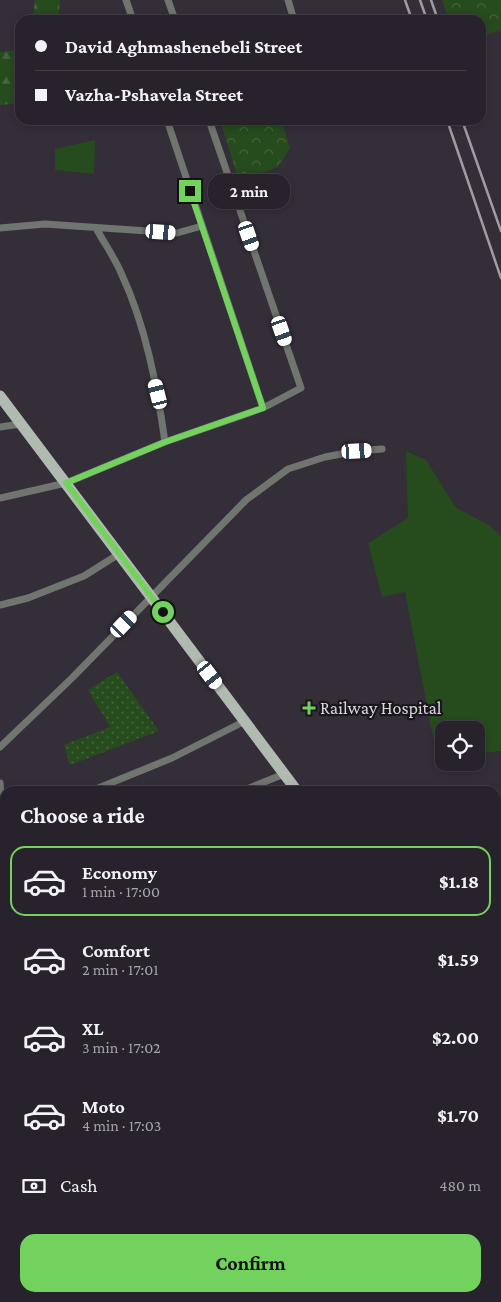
<!DOCTYPE html>
<meta charset="utf-8">
<style>
:root{--surface:#27222b;--page:#2f2a33;--text:#f1f3f6;--muted:#a4a4a9;--line:#433f47;--accent:#72d25d}
body{margin:0;font-family:"Crimson Pro",serif;background:var(--page);color:var(--text);height:100vh;display:flex;flex-direction:column;font-size:19px;white-space:nowrap}
*{box-sizing:border-box;margin:0}
p{font-size:16px;color:var(--muted)}
.icon{flex:none;width:28px;height:28px;fill:none;stroke:currentColor;stroke-width:2;stroke-linecap:round;stroke-linejoin:round}
.map{position:relative;flex:1;overflow:hidden}
.drawer{position:absolute;left:0px;top:786px;width:501px;height:516px;display:flex;flex-direction:column;background:var(--surface);border-radius:15px 15px 0 0;box-shadow:0 2px 8px #0003,0 0 0 1px var(--line)}
.drawer>*{flex:none}
.guide{position:absolute;left:15px;top:15px;width:471px;height:110px;border-radius:15px;box-shadow:0 2px 8px #0003,0 0 0 1px var(--line);display:grid;align-content:center;height:110px;padding:0 20px;background:var(--surface)}
.fabs{position:absolute;left:435px;top:721px;display:grid;gap:10px}
.fabs a{display:grid;place-items:center;width:50px;height:50px;border-radius:10px;background:var(--surface);box-shadow:0 2px 8px #0003,0 0 0 1px var(--line);font-size:25px}
.end{position:absolute;width:22px;height:22px;margin:-11px;border:6px solid #72d25d;background:#111;box-shadow:0 0 0 2px #111}
.from{border-radius:50%}
.bubble{position:absolute;height:35px;border-radius:15px;background:var(--surface);box-shadow:0 2px 8px #0003,0 0 0 1px var(--line);font-size:16px;font-weight:700;line-height:35px;text-align:center}
.car{position:absolute;width:15px;height:30px;margin:-15px -8px;border-radius:6px;box-shadow:0 0 4px 1px #0007;background:linear-gradient(#fff 24%,#345 0 40%,#fff 0 76%,#345 0 86%,#fff 0)}
.guide b{display:flex;align-items:center;gap:18px;height:48px;font-size:19px}
.guide b+b{border-top:1px solid var(--line)}
.guide i{width:12px;height:12px;background:var(--text)}
ul{padding:0;list-style:none}
li{display:flex;align-items:center;gap:15px;height:70px;margin:0 10px 8px;padding:0 10px;border:2px solid transparent;border-radius:15px}
li div{flex:1}
li b{display:block;font-size:19px}
li em{font-style:normal;font-weight:700}
li.active{border-color:var(--accent)}
li>.icon{width:45px;height:45px;stroke-width:1.5}
h2{padding:0 20px;font-size:22px;line-height:60px}
.pay{display:flex;align-items:center;gap:12px;height:55px;padding:0 20px;font-size:19px}
.pay p{margin-inline-start:auto}
.action{display:flex;gap:10px;margin-top:auto;padding:10px 20px}
.action a{flex:1;height:58px;border-radius:15px;background:var(--accent);color:#111;font-size:20px;font-weight:700;line-height:58px;text-align:center}
.map>svg:first-child{display:block}
.grass{fill:#264b1d}
.forest{fill:url(#forest-firs)}
.park{fill:url(#park-crowns)}
.garden{fill:url(#garden-dots)}
.lines{fill:none;stroke-linecap:round;stroke-linejoin:round}
.minor{stroke:#717570;stroke-width:7}
.primary{stroke:#b1bab0;stroke-width:11}
.rail{stroke:#a09ca4;stroke-width:2.5}
.route{stroke:#72d25d;stroke-width:6}
.poi-dot{fill:#72d25d;stroke:#1a171c;stroke-width:2}
.labels{text-anchor:middle;dominant-baseline:central;stroke-width:4.5;stroke-linejoin:round;paint-order:stroke}
.poi-label{font-size:18px;fill:#d8d5dc;stroke:#1a171c;text-anchor:start}
</style>
<div class="map">
<svg width="501" height="1302" viewBox="0 0 501 1302">
<defs>
<pattern id="forest-firs" width="22" height="20" patternUnits="userSpaceOnUse" patternTransform="scale(1.25)"><rect width="22" height="20" fill="#264b1d"/><path d="M5 1l3.5 6h-7zM16 11l3.5 6h-7z" fill="#45643d"/></pattern>
<pattern id="park-crowns" width="20" height="18" patternUnits="userSpaceOnUse" patternTransform="scale(1.25)"><rect width="20" height="18" fill="#264b1d"/><path d="M2 6a3 3 0 1 1 6 0M12 15a3 3 0 1 1 6 0" fill="none" stroke="#45643d"/></pattern>
<pattern id="garden-dots" width="8" height="8" patternUnits="userSpaceOnUse" patternTransform="scale(1.25)"><rect width="8" height="8" fill="#264b1d"/><path d="M2 2h.1M6 6h.1" fill="none" stroke="#45643d" stroke-width="1.8" stroke-linecap="round"/></pattern>
</defs>
<rect width="100%" height="100%" fill="#342e39"/>
<!-- grass -->
<path class="grass" d="M95,140L94,174L55,170V149Z
M406,451L426,460L456,508L489,525L501,536V751L476,754V730H444V757L437,758L405,592L382,597L368,543L408,518Z"/>
<!-- forest -->
<path class="forest" d="M35,0H60L58,20H33Z
M17,50L19,103L0,105V52Z"/>
<!-- park -->
<path class="park" d="M442,0H501V30L481,36V20H449Z
M220,120H281L290,148L278,167L239,181Z"/>
<!-- garden -->
<path class="garden" d="M117,672L159,731L70,765L64,745L110,727L88,690Z"/>
<g class="lines">
<!-- minor -->
<path class="minor" d="M126,0L133,20
M168,0L175,20
M288,0L294,20
M167,120L263,408
M0,228L45,224L177,233L202,226
M96,228C104,243 115,258 122,275C146,327 157,386 165,442
M0,427L21,424
M0,498L66,483L165,442L263,408L301,388L209,120
M0,605L28,598L84,576L119,554
M0,747L72,678L246,500L288,469L325,457L357,451L382,449
M0,783L5,838
M91,791L172,758L245,721
M242,791L284,774
M496,886L501,885
M0,1104L5,1102"/>
<!-- primary -->
<path class="primary" d="M0,396L297,791
M496,1056L501,1062"/>
<!-- rail -->
<path class="rail" d="M405,0L412,20
M420,0L427,20
M431,0L438,20
M447,120L501,278
M462,120L501,231"/>
</g>
<g class="lines">
<!-- route -->
<path class="route" d="M163,612L66,483L165,442L263,408L190,191"/>
</g>
<!-- markers -->
<path class="poi-dot" d="M306.5 700.5h5v5h5v5h-5v5h-5v-5h-5v-5h5z"/>
<g class="labels">
<!-- poi labels -->
<g class="poi-label">
<text x="320" y="708">Railway Hospital</text>
</g>
</g>
</svg>
<div class="fabs">
<a><svg class="icon" aria-label="locate" viewBox="0 0 24 24"><circle cx="12" cy="12" r="6"/><path d="M12 2v4M12 18v4M2 12h4M18 12h4"/></svg></a>
</div>
<i class="end from" style="left:163px;top:612px"></i>
<i class="end" style="left:190px;top:191px"></i>
<div class="bubble" style="left:208px;top:174px;width:82px">2 min</div>
<i class="car" style="left:161px;top:232px;rotate:94deg"></i>
<i class="car" style="left:249px;top:236px;rotate:161deg"></i>
<i class="car" style="left:282px;top:331px;rotate:161deg"></i>
<i class="car" style="left:158px;top:394px;rotate:346deg"></i>
<i class="car" style="left:357px;top:451px;rotate:87deg"></i>
<i class="car" style="left:124px;top:624px;rotate:44deg"></i>
<i class="car" style="left:210px;top:675px;rotate:143deg"></i>
<div class="guide">
<b><i class="from"></i>David Aghmashenebeli Street</b>
<b><i></i>Vazha-Pshavela Street</b>
</div>
<section class="drawer">
<h2>Choose a ride</h2>
<ul>
<li class="active"><svg class="icon" aria-label="car" viewBox="0 0 24 24"><path d="M5 17H2v-5l4-1 3-4h7l3 4 3 1v5h-3M9 17h6M6 11h13"/><circle cx="7" cy="17" r="2"/><circle cx="17" cy="17" r="2"/></svg><div><b>Economy</b><p>1 min · 17:00</p></div><em>$1.18</em></li>
<li><svg class="icon" aria-label="car" viewBox="0 0 24 24"><path d="M5 17H2v-5l4-1 3-4h7l3 4 3 1v5h-3M9 17h6M6 11h13"/><circle cx="7" cy="17" r="2"/><circle cx="17" cy="17" r="2"/></svg><div><b>Comfort</b><p>2 min · 17:01</p></div><em>$1.59</em></li>
<li><svg class="icon" aria-label="car" viewBox="0 0 24 24"><path d="M5 17H2v-5l4-1 3-4h7l3 4 3 1v5h-3M9 17h6M6 11h13"/><circle cx="7" cy="17" r="2"/><circle cx="17" cy="17" r="2"/></svg><div><b>XL</b><p>3 min · 17:02</p></div><em>$2.00</em></li>
<li><svg class="icon" aria-label="car" viewBox="0 0 24 24"><path d="M5 17H2v-5l4-1 3-4h7l3 4 3 1v5h-3M9 17h6M6 11h13"/><circle cx="7" cy="17" r="2"/><circle cx="17" cy="17" r="2"/></svg><div><b>Moto</b><p>4 min · 17:03</p></div><em>$1.70</em></li>
</ul>
<div class="pay"><svg class="icon" aria-label="cash" viewBox="0 0 24 24"><path d="M3 7h18v10H3z"/><circle cx="12" cy="12" r="2"/></svg>Cash<p>480 m</p></div>
<div class="action"><a>Confirm</a></div>
</section>
</div>
